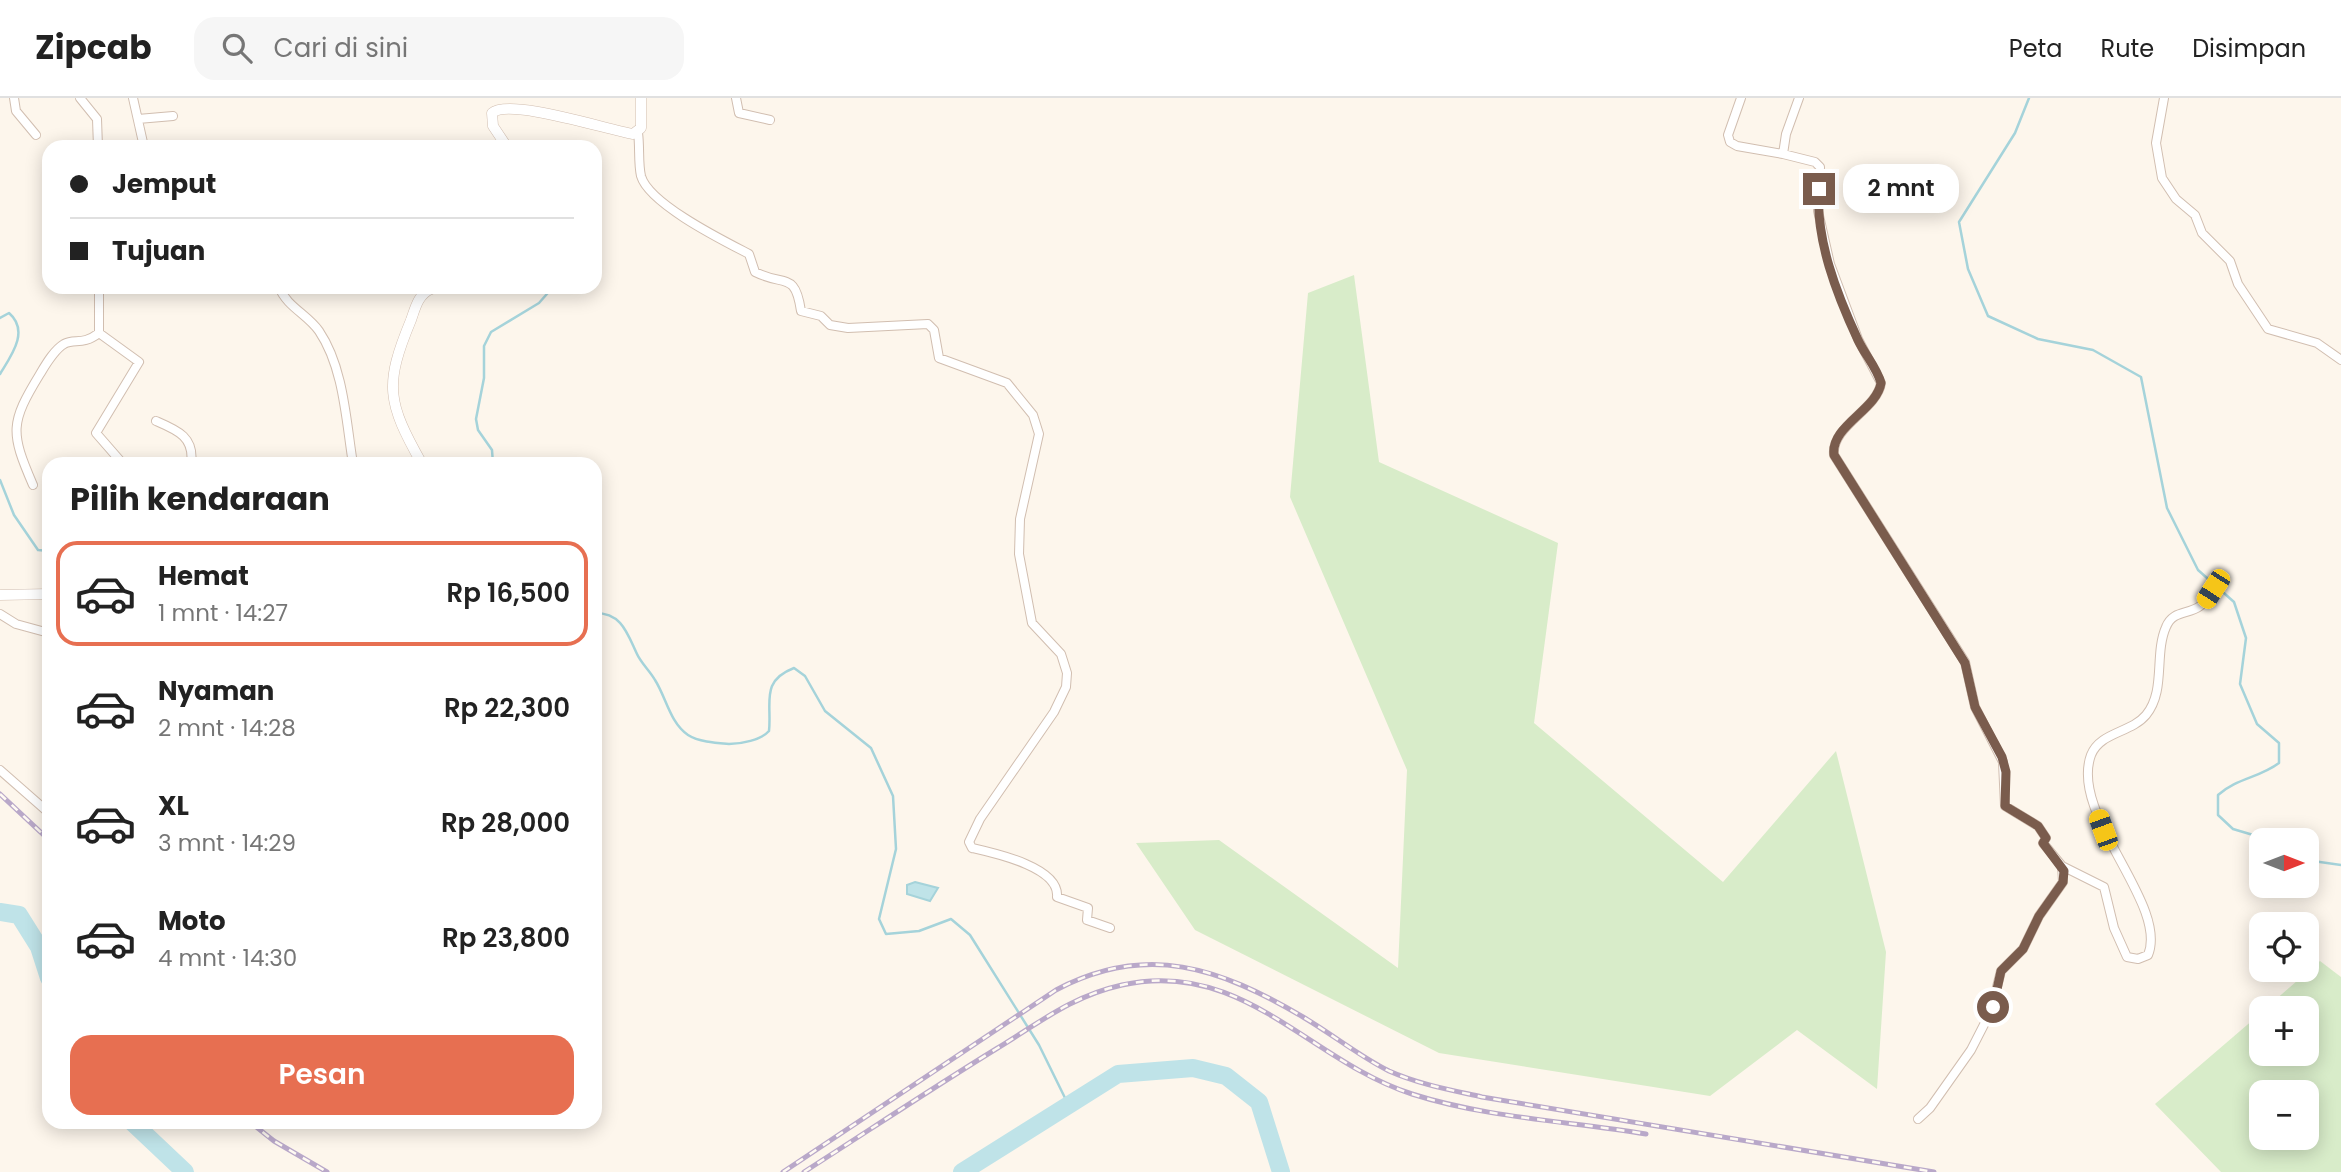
<!DOCTYPE html>
<html lang="id">
<meta charset="utf-8">
<style>
:root{--surface:#fff;--page:#f6f6f6;--text:#222;--muted:#767676;--line:#e0e0e0;--accent:#e76f51}
body{margin:0;font-family:Poppins,sans-serif;background:var(--page);color:var(--text);height:100vh;display:flex;flex-direction:column;font-size:26px;white-space:nowrap}
*{box-sizing:border-box;margin:0}
p{font-size:23px;color:var(--muted)}
.icon{flex:none;width:38px;height:38px;fill:none;stroke:currentColor;stroke-width:2;stroke-linecap:round;stroke-linejoin:round}
.map{position:relative;flex:1;overflow:hidden}
.drawer{position:absolute;left:42px;top:359px;width:560px;height:672px;display:flex;flex-direction:column;background:var(--surface);border-radius:21px;box-shadow:0 4px 18px #0003}
.drawer>*{flex:none}
.banner{position:absolute;left:42px;top:42px;width:560px;height:154px;border-radius:21px;box-shadow:0 4px 18px #0003;display:grid;align-content:center;height:154px;padding:0 28px;background:var(--surface)}
.needle{width:46px;rotate:90deg}
.controls{position:absolute;left:2249px;top:730px;display:grid;gap:14px}
.controls a{display:grid;place-items:center;width:70px;height:70px;border-radius:14px;background:var(--surface);box-shadow:0 4px 18px #0003;font-size:35px}
.end{position:absolute;width:32px;height:32px;margin:-16px;border:9px solid #7a5c4d;background:#fff;box-shadow:0 0 0 4px #fff}
.from{border-radius:50%}
.bubble{position:absolute;height:49px;border-radius:21px;background:var(--surface);box-shadow:0 4px 18px #0003;font-size:23px;font-weight:600;line-height:49px;text-align:center}
.car{position:absolute;width:21px;height:42px;margin:-21px -10px;border-radius:9px;box-shadow:0 0 5px 2px #0007;background:linear-gradient(#f5c518 24%,#345 0 40%,#f5c518 0 76%,#345 0 86%,#f5c518 0)}
.banner b{display:flex;align-items:center;gap:24px;height:66px;font-size:26px}
.banner b+b{border-top:2px solid var(--line)}
.banner i{width:18px;height:18px;background:var(--text)}
ul{padding:0;list-style:none}
li{display:flex;align-items:center;gap:21px;height:105px;margin:0 14px 10px;padding:0 14px;border:4px solid transparent;border-radius:21px}
li div{flex:1}
li b{display:block;font-size:26px}
li em{font-style:normal;font-weight:600}
li.on{border-color:var(--accent)}
li>.icon{width:63px;height:63px;stroke-width:1.5}
h2{padding:0 28px;font-size:32px;line-height:84px}
.primary-button{display:flex;gap:14px;margin-top:auto;padding:14px 28px}
.primary-button a{flex:1;height:80px;border-radius:21px;background:var(--accent);color:#fff;font-size:28px;font-weight:600;line-height:80px;text-align:center}
header{display:flex;align-items:center;gap:42px;box-sizing:border-box;height:98px;padding:0 35px;background:var(--surface);border-bottom:2px solid var(--line)}
header strong{font-size:33px}
nav{display:flex;gap:38px;margin-inline-start:auto;font-size:24px}
.search{width:490px;height:63px;background:var(--page);display:flex;align-items:center;gap:18px;box-sizing:border-box;padding:0 24px;border-radius:21px;color:var(--muted);font-size:26px}
.map>svg:first-child{display:block}
.green{fill:#d8ecc9;fill-rule:evenodd}
.water{fill:#bfe3e8;stroke:#a5d3da;stroke-width:2}
.lines{fill:none;stroke-linecap:round;stroke-linejoin:round}
.stream{stroke:#a5d3da;stroke-width:2.5}
.river{stroke:#bfe3e8;stroke-width:18}
.minor-casing{stroke:#d1beb0;stroke-width:10}
.tertiary-casing{stroke:#d1beb0;stroke-width:11}
.minor{stroke:#fff;stroke-width:8}
.tertiary{stroke:#fff;stroke-width:10}
.rail-casing{stroke:#b9a8c9;stroke-width:5}
.rail{stroke:#fffaf3;stroke-width:2.5;stroke-dasharray:8;stroke-linecap:butt}
.route{stroke:#7a5c4d;stroke-width:9}
</style>
<header>
<strong>Zipcab</strong>
<div class="search"><svg class="icon" aria-label="search" viewBox="0 0 24 24"><circle cx="10" cy="10" r="6"/><path d="M15 15l6 6"/></svg>Cari di sini</div>
<nav><a>Peta</a><a>Rute</a><a>Disimpan</a></nav>
</header>
<div class="map">
<svg width="2341" height="1074" viewBox="0 0 2341 1074">
<rect width="100%" height="100%" fill="#fdf6ec"/>
<!-- green -->
<path class="green" d="M1354,177L1379,364L1558,445L1534,625L1723,784L1836,653L1886,854L1877,991L1797,932L1710,998L1439,955L1195,832L1136,745L1219,742L1398,870L1407,672L1290,399L1308,195Z
M2320,863L2341,879V1074H2221L2155,1006L2261,915V956H2306V910H2266ZM2261,994H2306V1040H2261Z"/>
<!-- water -->
<path class="water" d="M915,784L938,790L930,803L907,796V787Z"/>
<g class="lines">
<!-- stream -->
<path class="stream" d="M2029,0L2015,35L1959,124L1968,171L1988,218L2038,241L2093,252L2141,279L2167,410L2198,472L2234,504L2246,540L2240,586L2257,626L2279,645V665C2259,680 2237,680 2218,697V717L2233,731L2270,742
M0,220L9,215C30,233 11,258 0,276
M493,366L492,352L478,332L476,321L484,280V248L491,234L539,205L553,189
M0,382L14,417L38,452L49,453
M595,515C622,515 627,535 637,556C641,565 650,573 655,582C666,599 670,625 688,637C699,644 717,645 729,646C741,646 761,642 769,633C772,605 760,583 794,570L805,578L825,613L871,650L893,698L896,751L879,821L886,836L919,833L951,821L970,837L1039,947L1068,1006
M2306,762L2341,767"/>
<!-- river -->
<path class="river" d="M0,814L19,817L39,849L49,880
M132,1024L185,1074
M962,1074L1118,976L1193,970L1226,978L1259,1004L1281,1074"/>
<!-- minor casing -->
<g class="minor-casing">
<path id="minor" d="M14,0L16,13L36,37
M80,0L97,21L98,49
M133,0L144,49
M736,0L739,15L770,22
M1741,0L1728,37L1730,44L1737,48L1783,56
M1799,0L1786,36L1783,56L1815,64L1820,69L1818,113L1830,166L1858,241L1881,285C1877,312 1831,328 1834,357L1965,564L1975,609L2003,664L2005,708L2038,728L2046,740L2043,745L2062,768L2063,784L2039,818L2023,851L2001,873L1991,913L1971,952L1930,1010L1918,1021
M2164,0L2156,45L2162,80L2176,101L2195,117L2202,135L2230,163L2238,186L2268,231L2317,245L2341,262
M138,21L173,18
M638,35C640,48 638,65 641,78C649,106 724,143 749,156L755,174C785,189 795,173 801,213L821,218L830,227L848,230L928,226L934,232L939,260L1007,285L1033,317L1039,336L1020,421L1019,456L1032,525L1061,556L1067,575L1066,589L1054,614L980,721L969,744L972,750C994,755 1060,769 1057,799L1088,810L1087,822L1110,830
M99,189V235L139,264L96,335L123,366
M279,189C287,209 307,216 319,233C344,270 346,323 353,366
M156,323C177,332 195,339 191,366
M33,387C10,334 10,325 40,276C46,266 54,252 64,246C75,240 82,248 99,235
M0,516L16,526L49,535
M0,672L49,715
M2062,768L2104,789L2114,830L2127,859L2138,861L2148,857C2169,806 2069,717 2091,657C2100,634 2131,635 2146,617C2166,593 2154,556 2166,529C2173,512 2188,517 2200,508C2206,504 2209,496 2213,491"/>
</g>
<!-- tertiary casing -->
<g class="tertiary-casing">
<path id="tertiary" d="M507,49L493,28L492,15C509,0 605,31 633,36L641,30V0
M422,366C387,304 384,287 411,222C415,211 418,196 431,191C443,187 457,190 469,189
M0,497L49,496"/>
</g>
<!-- minor -->
<use href="#minor" class="minor"/>
<!-- tertiary -->
<use href="#tertiary" class="tertiary"/>
<!-- rail casing -->
<g class="rail-casing">
<path id="rail" d="M0,696L49,742
M250,1024L274,1043L327,1074
M783,1074L1056,892C1147,844 1220,870 1303,919C1332,936 1359,958 1389,973C1418,986 1451,992 1482,999L1934,1074
M804,1074C868,1033 931,991 996,951C1039,925 1072,898 1122,887C1243,860 1309,963 1412,996C1487,1020 1568,1023 1646,1036"/>
</g>
<!-- rail -->
<use href="#rail" class="rail"/>
</g>
<g class="lines">
<!-- route -->
<path class="route" d="M1819,91C1815,141 1837,197 1858,242C1865,257 1877,270 1881,285C1877,312 1830,328 1834,357L1965,565L1975,609L2002,659L2006,674L2005,708L2038,728L2046,740L2043,745L2064,773L2063,784L2039,818L2023,851L2001,873L1993,909"/>
</g>
</svg>
<div class="controls">
<a><svg class="needle" viewBox="-14 -14 28 28"><path d="M0-13l5 13h-10z" fill="#e53935"/><path d="M0 13l5-13h-10z" fill="#767676"/></svg></a>
<a><svg class="icon" aria-label="locate" viewBox="0 0 24 24"><circle cx="12" cy="12" r="6"/><path d="M12 2v4M12 18v4M2 12h4M18 12h4"/></svg></a>
<a>+</a>
<a>−</a>
</div>
<i class="end from" style="left:1993px;top:909px"></i>
<i class="end" style="left:1819px;top:91px"></i>
<div class="bubble" style="left:1843px;top:66px;width:116px">2 mnt</div>
<i class="car" style="left:2213px;top:491px;rotate:213deg"></i>
<i class="car" style="left:2103px;top:732px;rotate:340deg"></i>
<div class="banner">
<b><i class="from"></i>Jemput</b>
<b><i></i>Tujuan</b>
</div>
<section class="drawer">
<h2>Pilih kendaraan</h2>
<ul>
<li class="on"><svg class="icon" aria-label="car" viewBox="0 0 24 24"><path d="M5 17H2v-5l4-1 3-4h7l3 4 3 1v5h-3M9 17h6M6 11h13"/><circle cx="7" cy="17" r="2"/><circle cx="17" cy="17" r="2"/></svg><div><b>Hemat</b><p>1 mnt · 14:27</p></div><em>Rp 16,500</em></li>
<li><svg class="icon" aria-label="car" viewBox="0 0 24 24"><path d="M5 17H2v-5l4-1 3-4h7l3 4 3 1v5h-3M9 17h6M6 11h13"/><circle cx="7" cy="17" r="2"/><circle cx="17" cy="17" r="2"/></svg><div><b>Nyaman</b><p>2 mnt · 14:28</p></div><em>Rp 22,300</em></li>
<li><svg class="icon" aria-label="car" viewBox="0 0 24 24"><path d="M5 17H2v-5l4-1 3-4h7l3 4 3 1v5h-3M9 17h6M6 11h13"/><circle cx="7" cy="17" r="2"/><circle cx="17" cy="17" r="2"/></svg><div><b>XL</b><p>3 mnt · 14:29</p></div><em>Rp 28,000</em></li>
<li><svg class="icon" aria-label="car" viewBox="0 0 24 24"><path d="M5 17H2v-5l4-1 3-4h7l3 4 3 1v5h-3M9 17h6M6 11h13"/><circle cx="7" cy="17" r="2"/><circle cx="17" cy="17" r="2"/></svg><div><b>Moto</b><p>4 mnt · 14:30</p></div><em>Rp 23,800</em></li>
</ul>
<div class="primary-button"><a>Pesan</a></div>
</section>
</div>
